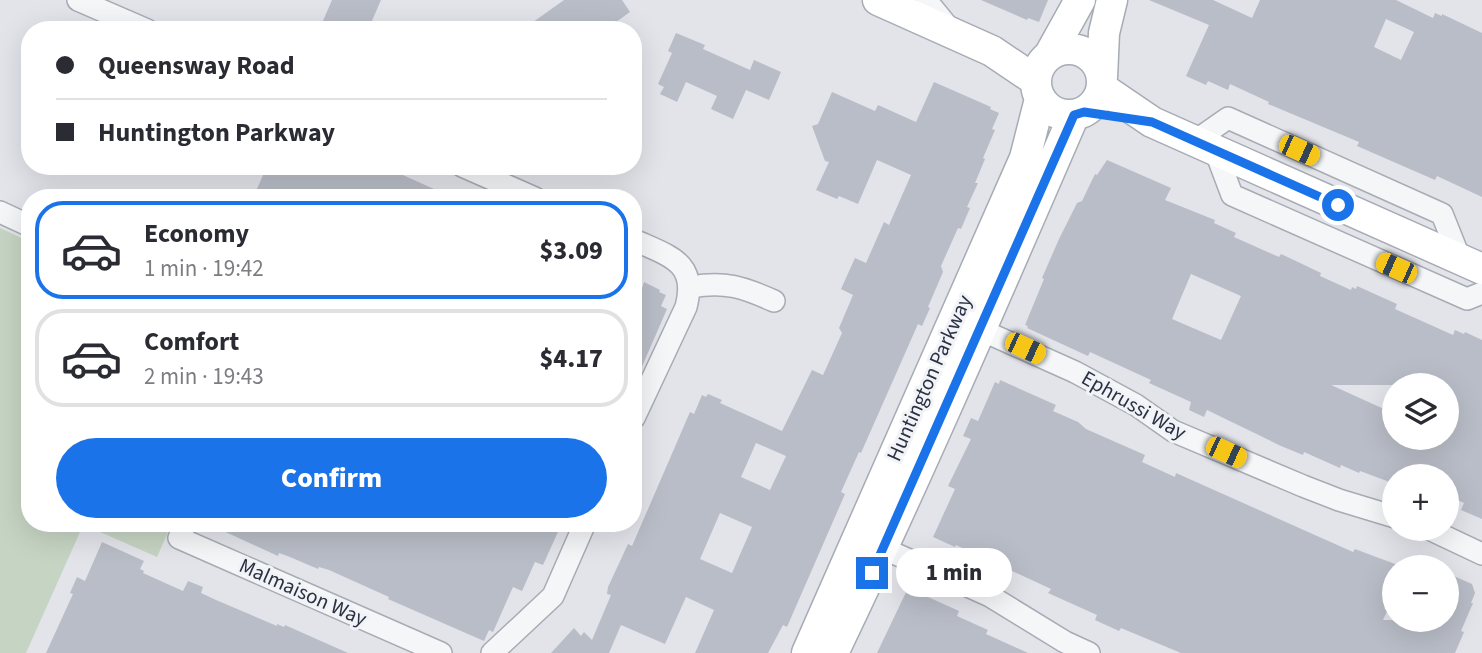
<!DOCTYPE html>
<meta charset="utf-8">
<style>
:root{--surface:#fff;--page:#f7f7f7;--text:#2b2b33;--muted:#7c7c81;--line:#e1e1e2;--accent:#1a73e8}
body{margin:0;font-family:"Source Sans 3",sans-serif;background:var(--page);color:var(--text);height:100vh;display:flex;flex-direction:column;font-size:26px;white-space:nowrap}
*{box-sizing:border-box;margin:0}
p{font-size:23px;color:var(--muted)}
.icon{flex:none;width:38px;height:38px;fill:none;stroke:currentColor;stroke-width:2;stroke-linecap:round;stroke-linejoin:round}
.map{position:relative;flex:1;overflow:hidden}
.details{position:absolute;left:21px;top:189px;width:621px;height:343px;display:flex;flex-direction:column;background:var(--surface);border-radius:28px;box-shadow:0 7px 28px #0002}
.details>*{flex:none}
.guide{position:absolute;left:21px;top:21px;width:621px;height:154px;border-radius:28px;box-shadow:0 7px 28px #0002;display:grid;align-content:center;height:154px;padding:0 35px;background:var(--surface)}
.buttons{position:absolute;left:1382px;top:373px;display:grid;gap:14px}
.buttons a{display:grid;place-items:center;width:77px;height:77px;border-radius:50%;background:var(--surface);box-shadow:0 7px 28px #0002;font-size:35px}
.end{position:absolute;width:32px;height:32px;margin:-16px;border:9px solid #1a73e8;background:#fff;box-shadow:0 0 0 4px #fff}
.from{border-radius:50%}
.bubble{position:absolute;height:49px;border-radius:24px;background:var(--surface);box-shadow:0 7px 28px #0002;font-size:23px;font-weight:800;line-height:49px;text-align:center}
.car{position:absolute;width:21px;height:42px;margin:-21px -10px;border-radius:9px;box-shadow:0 0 5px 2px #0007;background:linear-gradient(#f5c518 24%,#345 0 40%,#f5c518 0 76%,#345 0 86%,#f5c518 0)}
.guide b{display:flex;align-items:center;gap:24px;height:66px;font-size:26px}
.guide b+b{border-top:2px solid var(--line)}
.guide i{width:18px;height:18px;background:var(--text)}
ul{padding:12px 0 0;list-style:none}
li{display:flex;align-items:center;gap:21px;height:98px;margin:0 14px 10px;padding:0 21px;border:4px solid var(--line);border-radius:28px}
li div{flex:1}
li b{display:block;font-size:26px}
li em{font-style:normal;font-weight:800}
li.current{border-color:var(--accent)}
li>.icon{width:63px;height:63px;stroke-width:1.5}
.cta{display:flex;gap:14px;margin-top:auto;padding:14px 35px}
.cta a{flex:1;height:80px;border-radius:42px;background:var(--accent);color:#fff;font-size:28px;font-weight:800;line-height:80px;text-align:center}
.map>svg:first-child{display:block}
.green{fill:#c6d4c3}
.building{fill:#b9bdc7;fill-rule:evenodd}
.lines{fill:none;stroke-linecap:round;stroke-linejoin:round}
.street-casing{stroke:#a7abb4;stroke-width:24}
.secondary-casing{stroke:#a7abb4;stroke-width:33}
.street{stroke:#f4f6f8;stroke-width:21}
.secondary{stroke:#fff;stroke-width:30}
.route{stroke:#1a73e8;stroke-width:9}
.labels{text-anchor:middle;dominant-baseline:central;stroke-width:6;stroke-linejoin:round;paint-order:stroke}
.street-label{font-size:21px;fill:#2a3142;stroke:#f1f3f7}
</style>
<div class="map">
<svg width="1482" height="653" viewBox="0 0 1482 653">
<rect width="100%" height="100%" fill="#e2e4ea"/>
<!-- green -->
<path class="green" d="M0,228L30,242V523H84L26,653H0Z
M93,523H172L157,557L91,528Z"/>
<!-- building -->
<path class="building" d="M332,0H381L368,30H319Z
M564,0H622L630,12L605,30H522Z
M981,0H1048L1039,22L1028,18L1027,20Z
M1149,0H1213L1252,18L1260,0H1396L1433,18L1435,13L1442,16V14L1482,33V197L1437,176L1435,180L1357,146L1359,142L1268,104L1269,102L1230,84L1228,90L1208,81L1206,85L1186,76L1209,25ZM1386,19L1414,32L1401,60L1374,47Z
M676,33L705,45L703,49L750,70L754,60L781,72L769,100L746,90L733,119L711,109L717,96L686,82L677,102L660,94L664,87L658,84L672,53L668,51Z
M934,82L991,107L990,109L999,113L992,129L995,130L983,158L985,159L975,183H978L967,207L970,208L961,229L958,228L941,266L943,272L928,307L930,308L922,326L918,324L861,453L859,452L841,492L845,494L787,627L783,625L768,653H695L714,610L686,597L665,644L621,625L609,653H551L574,628L581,636L584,632L592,640L611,595L607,594L608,587L628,544L632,546L690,412L694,414L702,395L706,397L708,394L722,400L720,403L782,431L812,370L823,375L842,333L839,328L853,295L841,289L855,258L866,263L884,222L889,225L911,175L877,160L858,204L839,196L837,199L816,190L829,162L825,161L812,126L818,124L832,92L875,111L878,105L916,122ZM756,443L786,456L770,490L741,477ZM720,513L752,527L732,573L700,559Z
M1107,160L1171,188L1165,200L1215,220L1214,223L1236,233L1234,237L1279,257L1281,254L1298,262L1321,273L1320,276L1351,290L1352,287L1356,289L1357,286L1397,304L1395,309L1453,335L1455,330L1464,334L1465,332L1482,340V519L1461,510L1464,503L1447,495V476H1395V484L1360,471L1359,473L1341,465L1340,468L1304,452L1303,455L1281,446L1207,410L1204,417L1189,410L1191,402L1149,383L1151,380L1090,352L1088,356L1027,328L1028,326L1025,325L1044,279L1042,278L1059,239L1077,203L1082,201L1095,174L1097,175ZM1191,274L1241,296L1221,340L1172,319ZM1331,385H1447V438H1395V414Z
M267,166H396L394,171L454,198H253Z
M644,282L660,290L659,292L666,295L661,306L667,309L634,385V284L642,288Z
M1000,380L1056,405L1053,411L1078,422L1086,429L1145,455L1142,462L1175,477L1176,473L1353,552L1355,549L1395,564V594L1383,620H1447V573L1472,584L1475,593L1471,603H1473L1461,631L1464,632L1455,653H1181L1121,628L1119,631L1095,620L1097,615L1048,593L1051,589L956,545L955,547L933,537L955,489L948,486L971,439L963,436L971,418L978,421L995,382L999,384Z
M206,523H294L310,530L313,523H562L543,565L535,562L522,591L513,587L493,632L489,630L484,641L388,599L389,597L329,570L319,567L318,569L290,557L279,553L278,556Z
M102,542L144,561L140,569L144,571L143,573L183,591L188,581L203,587L201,593L216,600L277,626V624L284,627L285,625L348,653H46L73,594L70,593L77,577L85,581Z
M908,588L959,611L957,616L988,630L986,634L1028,653H877Z"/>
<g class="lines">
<!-- street casing -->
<g class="street-casing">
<path id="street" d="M78,0L147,30
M926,0L949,28
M1195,141L1228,118L1442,214L1460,259
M1215,150L1232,195L1467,299L1482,293
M462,166L535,198
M0,212L30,226
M634,240C669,256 698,262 686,307L634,418
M691,287C725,281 743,287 774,301
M970,325L1075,372L1136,405L1173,431L1303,486L1339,500L1395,517
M186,523L179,538L441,653
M1427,528L1482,554
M871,543L990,596L1065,642L1089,653
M492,653L553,596L585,523"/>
</g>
<!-- secondary casing -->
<g class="secondary-casing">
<path id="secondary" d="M878,0L992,51L1035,80
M1036 82a33 33 0 1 1 66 0a33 33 0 1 1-66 0Z
M1050,54L1080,0
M1102,77L1104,33L1112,0
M1102,88L1152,122L1482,269
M807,653L1025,158L1040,99
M833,653C918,476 996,295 1074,115"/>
</g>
<!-- street -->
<use href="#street" class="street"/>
<!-- secondary -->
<use href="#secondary" class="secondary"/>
</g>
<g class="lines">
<!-- route -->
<path class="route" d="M872,573L1074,115L1084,112L1152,122L1338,205"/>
</g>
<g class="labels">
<!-- street labels -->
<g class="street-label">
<text transform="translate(929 378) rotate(-66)">Huntington Parkway</text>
<text transform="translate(1134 405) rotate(30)">Ephrussi Way</text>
<text transform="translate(303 592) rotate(24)">Malmaison Way</text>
</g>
</g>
</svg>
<div class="buttons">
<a><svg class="icon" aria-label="layers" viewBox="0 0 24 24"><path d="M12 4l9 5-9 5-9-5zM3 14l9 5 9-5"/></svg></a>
<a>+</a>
<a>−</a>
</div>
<i class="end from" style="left:1338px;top:205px"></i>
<i class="end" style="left:872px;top:573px"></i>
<div class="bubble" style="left:896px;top:548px;width:116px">1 min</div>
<i class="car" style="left:1299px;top:150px;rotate:114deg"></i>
<i class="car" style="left:1396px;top:268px;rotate:294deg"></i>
<i class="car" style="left:1025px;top:348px;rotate:115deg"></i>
<i class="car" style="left:1226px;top:452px;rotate:115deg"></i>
<div class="guide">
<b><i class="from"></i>Queensway Road</b>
<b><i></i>Huntington Parkway</b>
</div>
<section class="details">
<ul>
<li class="current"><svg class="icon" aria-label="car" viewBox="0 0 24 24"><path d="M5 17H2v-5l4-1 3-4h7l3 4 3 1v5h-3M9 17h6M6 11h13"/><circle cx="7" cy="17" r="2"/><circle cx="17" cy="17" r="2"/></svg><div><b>Economy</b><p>1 min · 19:42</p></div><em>$3.09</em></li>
<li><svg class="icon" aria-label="car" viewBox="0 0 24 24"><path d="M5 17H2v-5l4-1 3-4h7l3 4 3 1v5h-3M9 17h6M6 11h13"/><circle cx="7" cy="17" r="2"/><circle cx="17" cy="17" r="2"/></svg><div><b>Comfort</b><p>2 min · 19:43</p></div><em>$4.17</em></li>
</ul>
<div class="cta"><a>Confirm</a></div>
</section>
</div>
